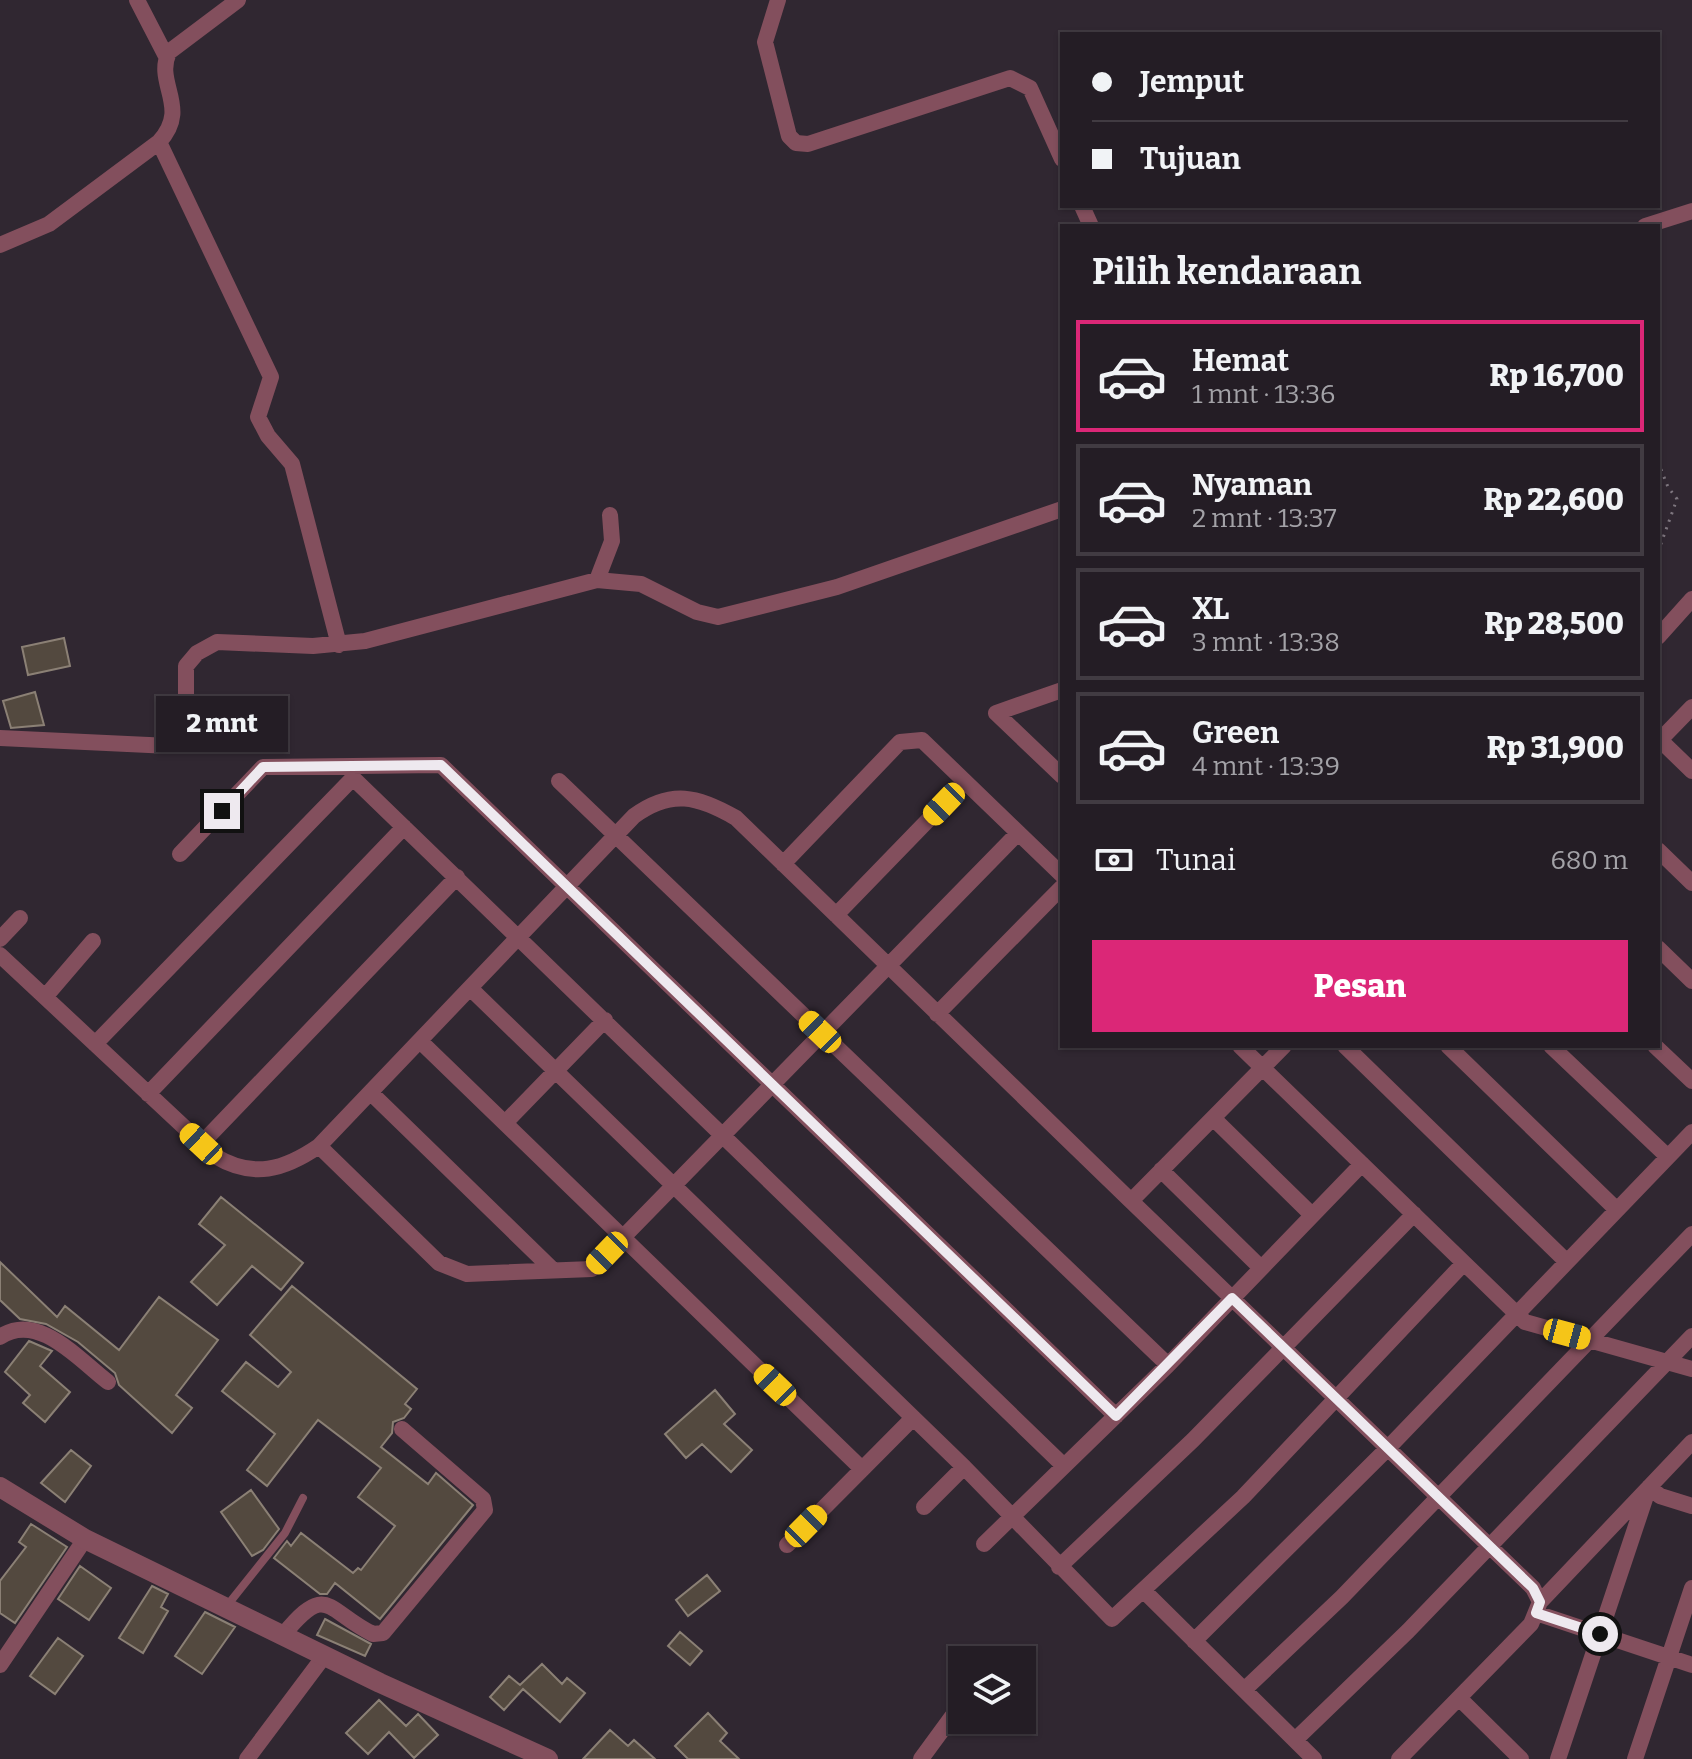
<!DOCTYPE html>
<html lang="id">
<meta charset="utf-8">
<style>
:root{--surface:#241d25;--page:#2c262d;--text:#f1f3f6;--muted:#a3a2a7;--line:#413b42;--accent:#db2777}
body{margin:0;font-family:Bitter,serif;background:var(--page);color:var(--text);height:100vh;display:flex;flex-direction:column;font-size:30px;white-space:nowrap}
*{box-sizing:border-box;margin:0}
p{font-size:26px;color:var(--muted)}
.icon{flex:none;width:44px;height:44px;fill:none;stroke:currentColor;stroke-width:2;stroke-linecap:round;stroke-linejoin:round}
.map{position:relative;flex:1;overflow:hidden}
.panel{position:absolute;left:1060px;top:224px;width:600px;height:824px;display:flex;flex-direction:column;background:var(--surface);border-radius:0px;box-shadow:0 2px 6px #0004,0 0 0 2px var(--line)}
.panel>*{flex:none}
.banner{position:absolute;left:1060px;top:32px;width:600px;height:176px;border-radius:0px;box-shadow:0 2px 6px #0004,0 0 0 2px var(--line);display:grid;align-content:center;height:176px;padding:0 32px;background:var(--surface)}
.buttons{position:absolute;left:948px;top:1646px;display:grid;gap:16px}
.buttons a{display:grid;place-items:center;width:88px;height:88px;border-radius:0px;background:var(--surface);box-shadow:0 2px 6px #0004,0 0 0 2px var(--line);font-size:40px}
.end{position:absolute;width:36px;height:36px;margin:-18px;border:10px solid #eee9ef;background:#111;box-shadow:0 0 0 4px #111}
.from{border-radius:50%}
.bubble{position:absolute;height:56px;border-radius:0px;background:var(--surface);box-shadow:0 2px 6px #0004,0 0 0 2px var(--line);font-size:26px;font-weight:800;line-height:56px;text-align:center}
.car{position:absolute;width:24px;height:48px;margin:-24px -12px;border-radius:10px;box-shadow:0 0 6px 2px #0007;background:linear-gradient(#f5c518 24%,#345 0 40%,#f5c518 0 76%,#345 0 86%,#f5c518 0)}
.banner b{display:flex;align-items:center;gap:28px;height:76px;font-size:30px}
.banner b+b{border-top:2px solid var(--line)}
.banner i{width:20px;height:20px;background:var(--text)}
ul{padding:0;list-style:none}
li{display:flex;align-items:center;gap:24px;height:112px;margin:0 16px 12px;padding:0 16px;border:4px solid var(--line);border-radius:0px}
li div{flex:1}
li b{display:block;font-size:30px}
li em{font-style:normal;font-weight:800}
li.on{border-color:var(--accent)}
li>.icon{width:72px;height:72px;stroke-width:1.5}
h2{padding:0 32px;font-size:36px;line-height:96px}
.pay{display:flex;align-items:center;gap:20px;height:88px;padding:0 32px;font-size:30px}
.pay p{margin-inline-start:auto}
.button{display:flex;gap:16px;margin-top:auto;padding:16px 32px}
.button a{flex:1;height:92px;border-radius:0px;background:var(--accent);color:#fff;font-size:32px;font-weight:800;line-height:92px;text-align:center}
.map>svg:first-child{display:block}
.building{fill:#53493f;stroke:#8b8075;stroke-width:2}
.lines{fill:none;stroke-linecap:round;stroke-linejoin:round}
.path{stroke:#7e767f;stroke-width:3;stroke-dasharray:2 6;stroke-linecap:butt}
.service{stroke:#834f5d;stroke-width:8}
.minor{stroke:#834f5d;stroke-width:16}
.tertiary{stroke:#834f5d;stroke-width:20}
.route{stroke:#eee9ef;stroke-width:10}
</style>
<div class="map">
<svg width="1692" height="1759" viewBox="0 0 1692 1759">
<rect width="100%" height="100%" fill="#302731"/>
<!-- building -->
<path class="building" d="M64,638L70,666L28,675L22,647Z
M35,692L44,725L11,728L3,701Z
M221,1197L303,1263L281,1290L252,1266L217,1305L191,1282L225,1245L199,1224Z
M0,1262L57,1317L65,1306L119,1350L159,1297L218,1340L176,1395L192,1408L172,1433L119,1385L115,1373L78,1342L46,1324L20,1319L0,1300Z
M292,1286L417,1389L405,1404L411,1409L404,1418L393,1422L392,1433L381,1447L428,1484L436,1473L473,1505L380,1619L335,1583L327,1594H320L274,1558L287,1541L291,1546L301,1533L353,1573L358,1568L361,1570L395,1526L358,1497L381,1468L318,1420L267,1486L247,1470L275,1434L222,1391L246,1362L278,1387L291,1372L250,1335Z
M29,1341L52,1351L40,1366L70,1392L45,1422L23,1403L30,1395L5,1372Z
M715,1390L735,1414L724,1424L752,1450L731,1472L702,1444L686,1458L665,1434Z
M71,1450L91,1466L65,1502L41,1483Z
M251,1490L279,1529L263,1550L252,1556L221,1512Z
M31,1524L67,1547L15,1623L0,1613V1581L26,1547L19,1542Z
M80,1566L111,1588L89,1620L58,1599Z
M707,1575L720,1591L688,1616L676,1600Z
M152,1586L168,1594L161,1607L168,1611L143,1653L119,1638Z
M205,1612L235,1627L202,1674L175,1656Z
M325,1619L371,1644L365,1656L317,1635Z
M680,1632L702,1651L690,1665L668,1646Z
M58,1638L83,1656L55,1694L30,1676Z
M542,1664L562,1684L567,1678L585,1693L560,1722L523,1689L504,1710L490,1697L509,1676L520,1685Z
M379,1700L406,1726L418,1714L438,1735L414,1758L389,1732L368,1754L346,1733Z
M708,1713L727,1733L720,1741L739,1759H688L675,1746Z
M610,1730L628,1746L634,1740L655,1759H583Z"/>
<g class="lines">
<!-- path -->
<path class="path" d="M1658,462L1668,487L1677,499L1658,552"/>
<!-- service -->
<path class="service" d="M226,1607L285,1533L303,1498"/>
<!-- minor -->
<path class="minor" d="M137,0L167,58
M778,0L765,42L789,136L796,143L808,144L1010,78L1030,88L1062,159
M159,142L271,377L258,417L268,436L292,464L339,645
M1082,206L1091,226
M1645,226L1692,211
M0,245L49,224L159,142C191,107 154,84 169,52L238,0
M597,580L612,541L610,515
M1658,637L1692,599
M1062,690L996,713L1062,776
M0,738L170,746L186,730V666L197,653L217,642L313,646L365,641L597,580L641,584L697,612L718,617L837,587L1062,509
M1658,738L1692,771
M1660,740L1692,707
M559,781L1168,1365
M1658,850L1692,883
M180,854L263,767L441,765L1116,1416
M783,864L900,742L922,740L1062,875
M836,915L965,782
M0,939L20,918
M1658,948L1692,981
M0,955L215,1156C253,1179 284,1170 319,1146L634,816C671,789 698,796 736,818L1131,1201
M470,988L964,1467L1112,1619L1243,1497L1464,1263
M45,997L93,941
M937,1014L1062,887
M420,1041L862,1469
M95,1044L353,778L1064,1466
M1240,1046L1525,1322L1692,1369
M1284,1046L1131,1201L1533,1588L1540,1602L1531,1624L1399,1759
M1345,1046L1567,1262
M1448,1046L1617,1210
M1551,1046L1668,1157
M1655,1046L1692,1081
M371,1093L553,1270
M148,1094L404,827
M1213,1118L1312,1215
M505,1123L605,1020
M201,1144L457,877
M319,1146L439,1263L467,1274L592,1269L1018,833
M1161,1170L1261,1268
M0,1337C38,1311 79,1360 108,1382
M924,1507L964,1467
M984,1544L1168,1365L1362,1164
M787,1545L913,1418
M1059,1567L1193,1440L1414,1214
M1143,1590L1314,1759
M1540,1602L1692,1442
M1536,1613L1692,1665
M284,1634C328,1581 326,1611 373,1634L383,1633L485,1510L483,1499L402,1429
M1194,1641L1388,1448L1692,1132
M995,1660L999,1655
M0,1665L85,1539
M1244,1690L1342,1597L1692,1234
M1459,1698L1521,1759
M1295,1740L1408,1631L1692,1336
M247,1759L325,1655
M921,1759L962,1703
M1558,1759L1649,1487L1660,1496L1692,1506
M1635,1759L1692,1588"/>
<!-- tertiary -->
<path class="tertiary" d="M0,1487L85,1539L380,1683L548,1759"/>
</g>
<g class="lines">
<!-- route -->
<path class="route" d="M222,811L263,767L441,765L1116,1416L1232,1298L1533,1588L1540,1602L1536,1613L1600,1634"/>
</g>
</svg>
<div class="buttons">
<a><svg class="icon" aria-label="layers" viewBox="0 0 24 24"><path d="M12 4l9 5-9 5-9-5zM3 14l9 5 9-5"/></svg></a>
</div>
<i class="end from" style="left:1600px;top:1634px"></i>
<i class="end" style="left:222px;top:811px"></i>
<div class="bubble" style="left:156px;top:696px;width:132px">2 mnt</div>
<i class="car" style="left:944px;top:804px;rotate:224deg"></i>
<i class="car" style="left:820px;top:1032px;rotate:314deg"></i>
<i class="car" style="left:201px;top:1144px;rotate:313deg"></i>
<i class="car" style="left:607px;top:1253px;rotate:224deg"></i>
<i class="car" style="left:1567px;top:1334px;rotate:105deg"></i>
<i class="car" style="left:775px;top:1385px;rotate:314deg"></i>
<i class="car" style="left:806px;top:1526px;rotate:45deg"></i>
<div class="banner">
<b><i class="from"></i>Jemput</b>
<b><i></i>Tujuan</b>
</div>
<section class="panel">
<h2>Pilih kendaraan</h2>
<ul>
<li class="on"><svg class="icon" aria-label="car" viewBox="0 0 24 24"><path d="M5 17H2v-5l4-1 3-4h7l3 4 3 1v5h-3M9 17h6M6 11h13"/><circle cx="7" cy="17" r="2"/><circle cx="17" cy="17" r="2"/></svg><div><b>Hemat</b><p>1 mnt · 13:36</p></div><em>Rp 16,700</em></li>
<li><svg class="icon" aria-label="car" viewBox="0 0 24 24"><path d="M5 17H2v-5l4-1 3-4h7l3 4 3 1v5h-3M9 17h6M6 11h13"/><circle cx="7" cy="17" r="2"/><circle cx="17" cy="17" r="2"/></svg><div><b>Nyaman</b><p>2 mnt · 13:37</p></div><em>Rp 22,600</em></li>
<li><svg class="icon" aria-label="car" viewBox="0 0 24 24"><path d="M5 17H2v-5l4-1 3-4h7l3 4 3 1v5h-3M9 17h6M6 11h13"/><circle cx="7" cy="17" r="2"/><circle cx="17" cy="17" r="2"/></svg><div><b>XL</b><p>3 mnt · 13:38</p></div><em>Rp 28,500</em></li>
<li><svg class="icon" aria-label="car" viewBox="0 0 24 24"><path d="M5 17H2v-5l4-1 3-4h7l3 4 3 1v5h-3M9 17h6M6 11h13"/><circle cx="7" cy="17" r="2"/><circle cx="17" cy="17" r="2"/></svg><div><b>Green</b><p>4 mnt · 13:39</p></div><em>Rp 31,900</em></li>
</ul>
<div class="pay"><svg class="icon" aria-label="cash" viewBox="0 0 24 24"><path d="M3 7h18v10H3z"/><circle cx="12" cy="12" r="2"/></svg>Tunai<p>680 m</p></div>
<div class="button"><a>Pesan</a></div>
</section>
</div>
